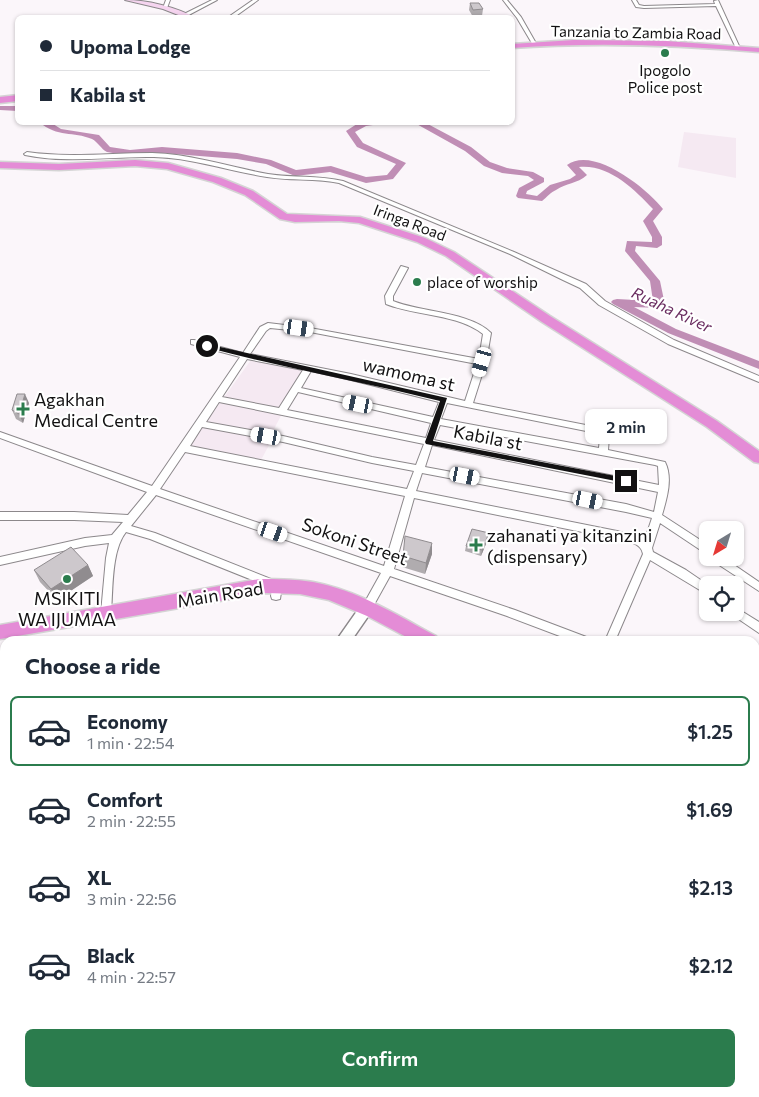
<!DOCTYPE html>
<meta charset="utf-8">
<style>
:root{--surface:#fff;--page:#f2f2f3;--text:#1f2937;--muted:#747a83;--line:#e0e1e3;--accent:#2b7c4d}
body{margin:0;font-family:Commissioner,sans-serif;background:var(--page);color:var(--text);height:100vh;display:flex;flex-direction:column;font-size:19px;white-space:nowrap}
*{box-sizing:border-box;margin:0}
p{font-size:16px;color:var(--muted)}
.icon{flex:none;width:28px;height:28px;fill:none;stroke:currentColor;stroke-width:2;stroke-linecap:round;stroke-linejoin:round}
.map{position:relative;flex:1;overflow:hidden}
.side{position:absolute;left:0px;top:636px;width:760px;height:461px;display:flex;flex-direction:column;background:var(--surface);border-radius:15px 15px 0 0;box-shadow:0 1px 4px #0004}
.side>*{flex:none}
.banner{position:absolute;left:15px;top:15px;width:500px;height:110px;border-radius:8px;box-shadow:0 1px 4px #0004;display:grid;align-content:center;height:110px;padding:0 25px;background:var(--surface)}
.needle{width:32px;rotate:218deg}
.fabs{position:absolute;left:699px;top:521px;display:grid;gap:10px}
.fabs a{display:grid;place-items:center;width:45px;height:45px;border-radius:8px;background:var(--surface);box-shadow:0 1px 4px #0004;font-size:25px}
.end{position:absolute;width:22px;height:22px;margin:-11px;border:6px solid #121112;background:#fff;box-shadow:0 0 0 2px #fff}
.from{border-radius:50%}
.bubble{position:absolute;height:35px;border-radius:8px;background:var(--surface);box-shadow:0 1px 4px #0004;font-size:16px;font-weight:600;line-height:35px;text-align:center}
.car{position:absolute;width:15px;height:30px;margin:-15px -8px;border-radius:6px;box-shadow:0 0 4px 1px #0007;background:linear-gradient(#fff 24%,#345 0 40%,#fff 0 76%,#345 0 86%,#fff 0)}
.banner b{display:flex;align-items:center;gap:18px;height:48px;font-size:19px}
.banner b+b{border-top:1px solid var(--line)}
.banner i{width:12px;height:12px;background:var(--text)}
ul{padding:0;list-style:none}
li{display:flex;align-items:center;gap:15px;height:70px;margin:0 10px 8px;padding:0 15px;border:2px solid transparent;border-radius:8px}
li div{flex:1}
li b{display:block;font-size:19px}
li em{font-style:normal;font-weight:600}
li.selected{border-color:var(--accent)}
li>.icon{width:45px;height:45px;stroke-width:1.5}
h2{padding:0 25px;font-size:22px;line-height:60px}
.primary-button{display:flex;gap:10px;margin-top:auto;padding:10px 25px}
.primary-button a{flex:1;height:58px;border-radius:8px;background:var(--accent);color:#fff;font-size:20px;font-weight:600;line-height:58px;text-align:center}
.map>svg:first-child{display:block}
.built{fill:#f5e9f2}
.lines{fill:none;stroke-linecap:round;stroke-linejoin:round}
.stream{stroke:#c08eb5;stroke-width:4}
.river{fill:#c08eb5;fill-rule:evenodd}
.minor-casing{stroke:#8c888b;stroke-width:2}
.tertiary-casing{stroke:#8c888b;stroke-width:3}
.secondary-casing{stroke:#8c888b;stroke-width:2}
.trunk-casing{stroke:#d4d4d4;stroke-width:3}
.minor{fill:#fff;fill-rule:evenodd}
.tertiary{fill:#fff;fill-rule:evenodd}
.secondary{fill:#f5d4ef;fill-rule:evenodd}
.trunk{fill:#e48cd6;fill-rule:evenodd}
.wall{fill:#b0acaf}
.shaded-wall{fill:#908c8f}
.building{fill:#cdc8cc;stroke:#908c8f}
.route{fill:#121112}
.poi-dot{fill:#2b7c4d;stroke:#fff;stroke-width:2}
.labels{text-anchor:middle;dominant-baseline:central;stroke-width:4.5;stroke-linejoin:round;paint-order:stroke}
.far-street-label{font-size:15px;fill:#121112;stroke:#fff}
.far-poi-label{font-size:15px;fill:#121112;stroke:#fff}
.far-water-label{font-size:16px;font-style:italic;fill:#6b2e61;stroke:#fff}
.street-label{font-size:18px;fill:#121112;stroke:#fff}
.poi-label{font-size:18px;fill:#121112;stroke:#fff;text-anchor:start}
</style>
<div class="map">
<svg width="759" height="1097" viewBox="0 0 759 1097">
<rect width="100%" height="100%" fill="#fbf6fa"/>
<!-- built -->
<path class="built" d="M684,132L736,138V178L678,167Z
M251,360L304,371L271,435L274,436L261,460L189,446Z"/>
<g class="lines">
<!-- stream -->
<path class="stream" d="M67,1097L68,1092"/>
<!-- river -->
<path class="river" d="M0,106H18V111L0,110Z
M39,122H50L61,129L99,135L110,147L130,150L162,147L237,153L271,160L296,170L331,166L366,177L387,175L396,164L357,147L346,131L360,122H394L366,126L355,132L363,143L406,163L393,179L366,183L330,172L295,176L266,164L237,159L162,153L130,156L107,152C101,149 98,142 92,139C73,131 58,138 39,122Z
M413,122H424L471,147L490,162L507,168L533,172L544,178V182L527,191L526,194L537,196L550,185L570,179L576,175L567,165C593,145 648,189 663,209L653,221L662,237V245L657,248L636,246L635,251L660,281L665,305L659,308L634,307L676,329L759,361V369L668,333L613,304L611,302L613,300L617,299L653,301L650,281L625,251L627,241L652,242V237L643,221L653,209C634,189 609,164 579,167L587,175C577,184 566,183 556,190C551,192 547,197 542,201L518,198L516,196L519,188L534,180L528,176L502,173L484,166L465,151Z"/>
<!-- minor casing -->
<g class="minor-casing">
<path id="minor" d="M166,0H170L167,8L165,9L163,8Z
M212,0H217L183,18H176Z
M253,0H258L233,18H227Z
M503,0H507L521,17L537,45H533L517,18Z
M632,0H636L639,5L644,6L715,4L714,1L718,0L740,48L738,49L736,48L716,6L644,8L636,7Z
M27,152C69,158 110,153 152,153C192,154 229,167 268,174C293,178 318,175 343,181L514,252L586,284L605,301L674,340L759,376V382L668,344L599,305L580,288L563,280L510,254L339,183C315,178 291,181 267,177C229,171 193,158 154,157C111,156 68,164 25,155L24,154Z
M401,266L408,268L393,296V301C420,312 471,312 491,333L486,362L473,403L601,428L609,437L608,450L665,462C673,478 667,498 662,515L708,545V555L660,523L652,548L653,552L686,570L708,585V595L650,560L615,641H605L643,554C641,542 627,542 617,539L414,498L394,569L515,610L589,638L590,641H573L507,616L390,576L370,612L366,613L362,612L361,609L381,573L156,495L131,526L155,533L281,583L282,586L280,599L276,600L272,599L271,596L272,588L150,539L126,532C111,551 113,590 111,613L110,616L106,617L102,616L101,613L106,558L109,543L85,546L0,565V557L85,538L112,535L123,522L74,520H0V512H74L128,515L147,492L0,438V432L152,486L240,357L191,344V340H194L243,353L260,327L268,323L310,328L479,359L483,334C458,314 416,316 386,304L385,296ZM270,328L310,332L477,364L465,401L351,374L250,354L266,331ZM247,359L303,370L279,408L222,397ZM311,371L351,380L439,402L433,417L301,388ZM298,392L431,423L426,438L287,410ZM219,402L424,444L416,465L372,457L283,436L206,422ZM447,403L596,433L600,437L599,448L441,419ZM440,425L655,465L658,466L659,485L434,440ZM202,427L283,442L372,463L414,471L407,489L190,446ZM432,445L658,492L654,512L626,504L425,467ZM185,452L405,496L384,566L160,489ZM422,473L626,512L652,518L645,539L617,531L416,491Z
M712,558H724L759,582V591L713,561Z
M735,607L759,622V633L731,614L730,612H735Z
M755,693L759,694V705L755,704Z
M5,706V716L0,717V707Z
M755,754L759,756V769L755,767Z
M755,914L759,915V929L755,928Z
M5,962V979L0,981V964Z
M759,992V1019L755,1020V993Z
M5,996V1036L0,1038V998Z
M156,1092H172L174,1097H158Z
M292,1092H326L324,1097H294Z
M622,1092H638L639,1097H623Z
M735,1092H751L750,1097H734Z"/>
</g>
<!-- tertiary casing -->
<g class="tertiary-casing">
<path id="tertiary" d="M362,609L367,611L369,615L351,641H336L357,611Z
M0,889L5,891V913L0,910Z
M428,1092H449L451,1097H430Z"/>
</g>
<!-- secondary casing -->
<g class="secondary-casing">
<path id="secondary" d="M125,0C148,0 176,7 196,18H186L163,9Z"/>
</g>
<!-- trunk casing -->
<g class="trunk-casing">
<path id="trunk" d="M574,40L666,41L759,48V52C677,45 595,42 512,48V44Z
M18,95V101L0,103V97Z
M135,160L168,163L221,178L253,191L287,214L360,217L425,238L454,252L550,316L717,421L759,451V463L754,462L707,427L542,322L446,256L417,242L359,223L339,221L295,222L280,219L245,195L213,182L167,169L135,166L59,170L0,168V162L59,164Z
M259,579C277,579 295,579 313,582C357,590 397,615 436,636L439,641H414L367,616L329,600L300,594L266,593L0,639V625Z
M755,813L759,814V835L755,834Z"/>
</g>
<!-- minor -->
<use href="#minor" class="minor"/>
<!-- tertiary -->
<use href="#tertiary" class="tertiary"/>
<!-- secondary -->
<use href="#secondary" class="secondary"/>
<!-- trunk -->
<use href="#trunk" class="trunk"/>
</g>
<!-- wall -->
<path class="wall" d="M470,3L483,9L482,16L473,17L469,10Z
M29,403L23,423L16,419L12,410Z
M488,539L481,556L465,551L466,546Z
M432,554L425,574L402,567L403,556Z
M88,565L93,576L57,600L40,582L34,570Z"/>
<!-- shaded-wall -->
<path class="shaded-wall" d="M25,394L29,403L23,423L19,414Z
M489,533L488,539L481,556L482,550Z
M432,543V554L425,574L426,563Z
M88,565L93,576L57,600L51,589Z"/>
<!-- building -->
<path class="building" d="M470,3H479L483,9L473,10Z
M17,394H25L19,414L12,410Z
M472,529L489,533L482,550L466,546Z
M405,536L432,543L426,563L403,556Z
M71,547L88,565L51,589L34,570Z"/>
<!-- route -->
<path class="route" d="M207,344L447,398L433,441L626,478L629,481L626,483L426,444L425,442L440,401C362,382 283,368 205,347L204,346Z"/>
<!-- markers -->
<g class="poi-dot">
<circle cx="665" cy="53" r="5"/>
<circle cx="417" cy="282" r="5"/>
<path d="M20.5 401.5h5v5h5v5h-5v5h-5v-5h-5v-5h5z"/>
<path d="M473.5 537.5h5v5h5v5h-5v5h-5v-5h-5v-5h5z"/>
<circle cx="67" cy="579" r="5"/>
</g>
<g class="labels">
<!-- far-street labels -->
<g class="far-street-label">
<text transform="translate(636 32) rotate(1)">Tanzania to Zambia Road</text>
<text transform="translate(410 222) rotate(21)">Iringa Road</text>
</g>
<!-- far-poi labels -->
<g class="far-poi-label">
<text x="665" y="70">Ipogolo<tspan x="665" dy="17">Police post</tspan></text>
<text x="427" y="282" text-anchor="start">place of worship</text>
</g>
<!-- far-water labels -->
<g class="far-water-label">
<text transform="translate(672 309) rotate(25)">Ruaha River</text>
</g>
<!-- street labels -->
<g class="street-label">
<text transform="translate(409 374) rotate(13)">wamoma st</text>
<text transform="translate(488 437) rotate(11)">Kabila st</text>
<text transform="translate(355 541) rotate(19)">Sokoni Street</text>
<text transform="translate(220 594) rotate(-9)">Main Road</text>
</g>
<!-- poi labels -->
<g class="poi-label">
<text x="34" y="399">Agakhan<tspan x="34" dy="21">Medical Centre</tspan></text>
<text x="487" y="535">zahanati ya kitanzini<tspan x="487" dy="21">(dispensary)</tspan></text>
<text x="67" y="598" text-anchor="middle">MSIKITI<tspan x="67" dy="21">WA IJUMAA</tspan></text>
</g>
</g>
</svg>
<div class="fabs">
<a><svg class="needle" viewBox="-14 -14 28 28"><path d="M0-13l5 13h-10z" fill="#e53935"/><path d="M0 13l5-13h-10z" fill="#747a83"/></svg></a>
<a><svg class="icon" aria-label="locate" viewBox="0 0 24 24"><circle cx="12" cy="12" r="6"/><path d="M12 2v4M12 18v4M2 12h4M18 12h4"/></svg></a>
</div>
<i class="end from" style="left:207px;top:346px"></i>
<i class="end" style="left:626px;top:481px"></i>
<div class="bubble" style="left:585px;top:409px;width:82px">2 min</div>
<i class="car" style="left:299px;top:328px;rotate:98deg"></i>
<i class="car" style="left:482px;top:362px;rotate:196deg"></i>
<i class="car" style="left:358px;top:404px;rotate:282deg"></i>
<i class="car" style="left:266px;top:436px;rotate:280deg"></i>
<i class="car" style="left:465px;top:476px;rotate:101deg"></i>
<i class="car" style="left:588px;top:500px;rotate:102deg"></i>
<i class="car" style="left:273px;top:532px;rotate:109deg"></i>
<div class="banner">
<b><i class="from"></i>Upoma Lodge</b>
<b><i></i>Kabila st</b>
</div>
<section class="side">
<h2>Choose a ride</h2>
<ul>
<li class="selected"><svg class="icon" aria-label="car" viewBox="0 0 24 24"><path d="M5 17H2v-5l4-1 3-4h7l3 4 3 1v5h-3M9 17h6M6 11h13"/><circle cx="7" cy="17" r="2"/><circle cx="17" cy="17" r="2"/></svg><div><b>Economy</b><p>1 min · 22:54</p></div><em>$1.25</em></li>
<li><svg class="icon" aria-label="car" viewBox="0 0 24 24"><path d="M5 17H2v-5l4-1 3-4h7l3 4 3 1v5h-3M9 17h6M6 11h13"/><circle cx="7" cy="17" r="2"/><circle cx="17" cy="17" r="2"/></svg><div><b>Comfort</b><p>2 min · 22:55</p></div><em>$1.69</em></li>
<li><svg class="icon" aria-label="car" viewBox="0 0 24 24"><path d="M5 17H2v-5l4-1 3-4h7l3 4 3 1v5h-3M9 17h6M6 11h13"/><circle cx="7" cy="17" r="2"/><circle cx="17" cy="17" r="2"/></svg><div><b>XL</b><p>3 min · 22:56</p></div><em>$2.13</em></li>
<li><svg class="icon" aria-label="car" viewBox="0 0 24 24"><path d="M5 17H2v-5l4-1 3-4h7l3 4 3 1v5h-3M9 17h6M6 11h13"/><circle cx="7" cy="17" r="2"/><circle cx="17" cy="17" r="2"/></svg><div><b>Black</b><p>4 min · 22:57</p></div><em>$2.12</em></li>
</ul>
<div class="primary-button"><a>Confirm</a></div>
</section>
</div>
